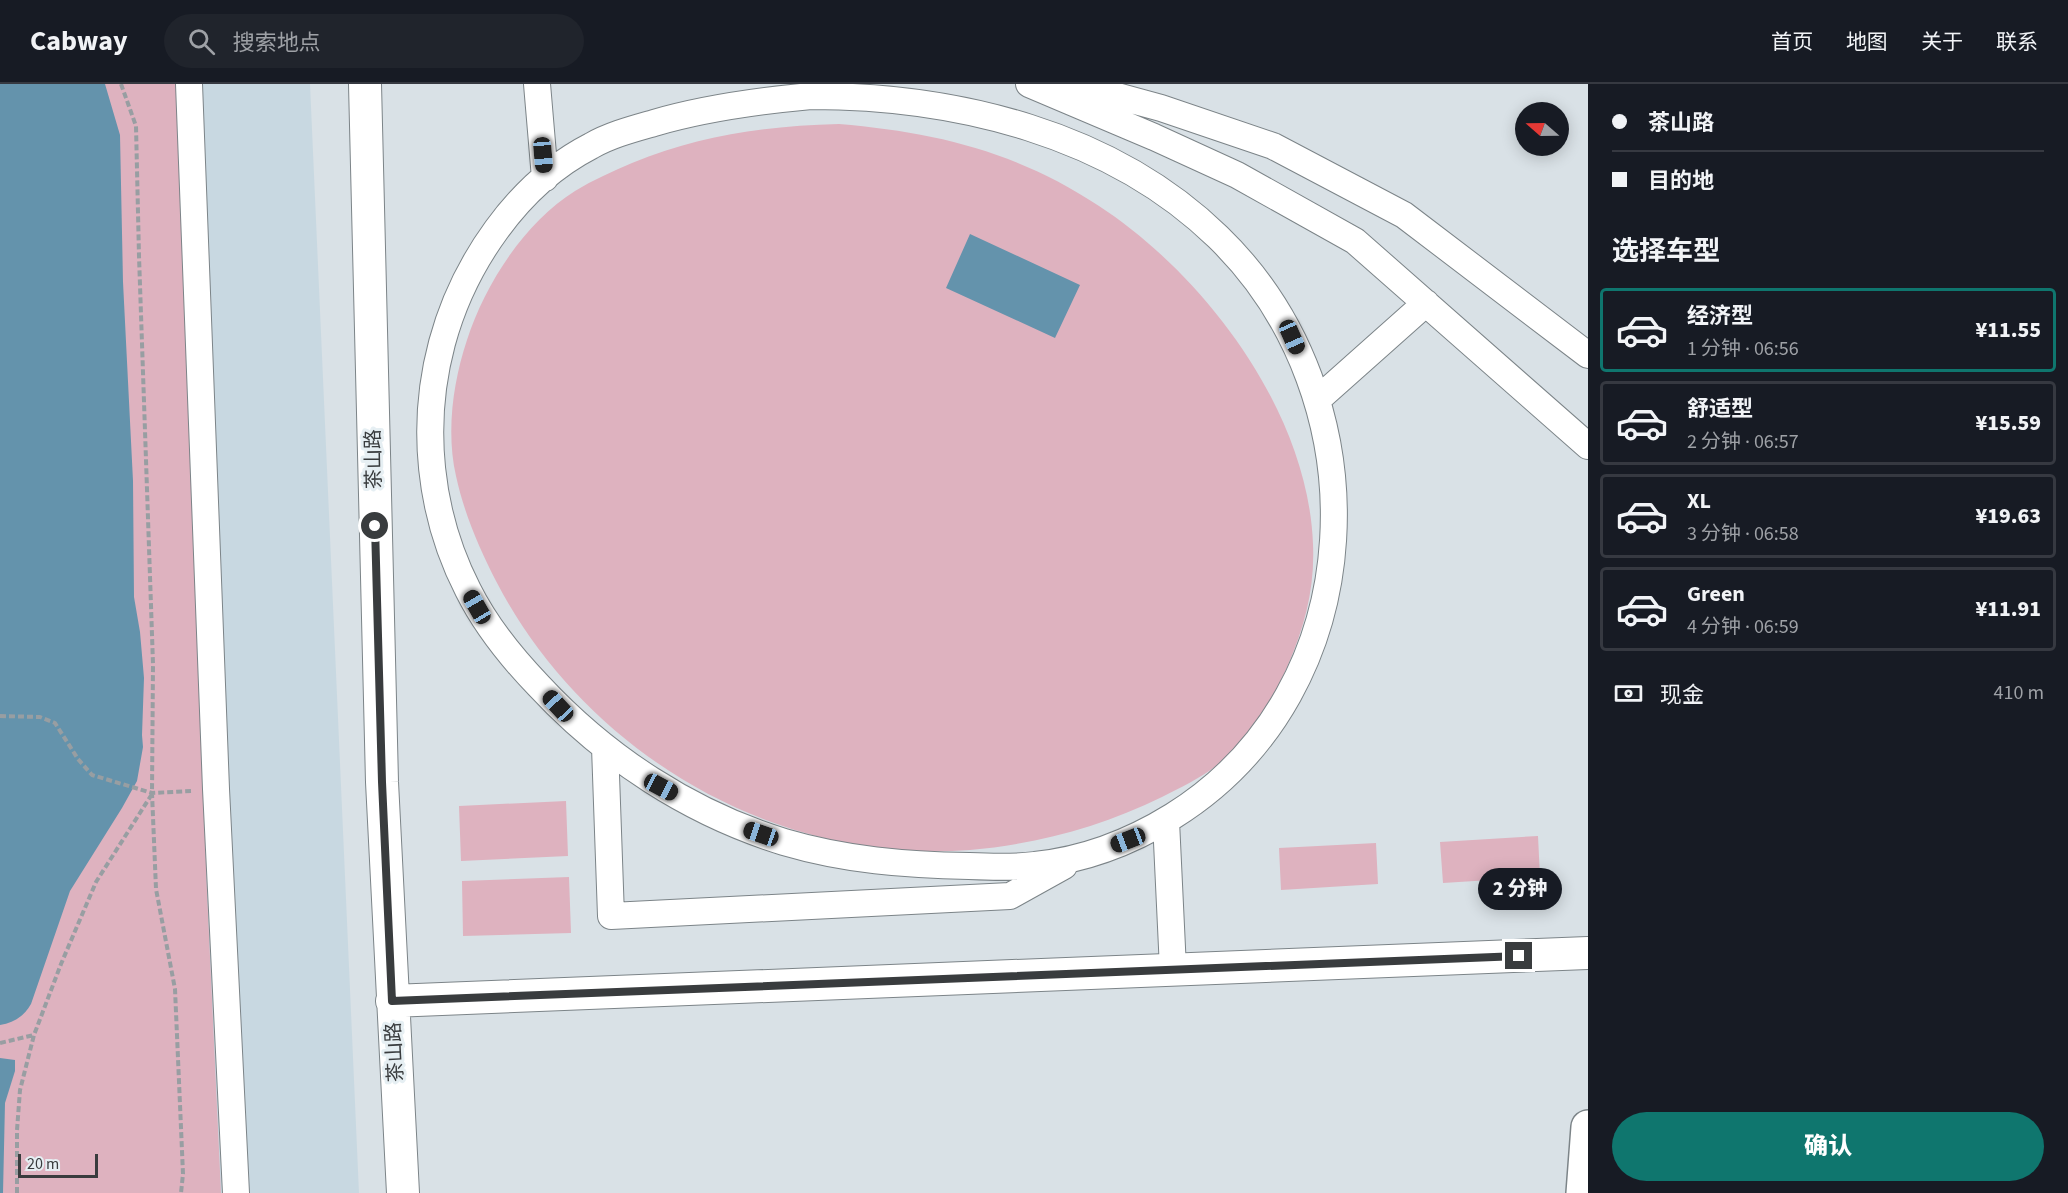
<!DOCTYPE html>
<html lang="zh">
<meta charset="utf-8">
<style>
:root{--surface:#171b24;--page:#20242c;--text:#f1f3f6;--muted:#9ea1a6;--line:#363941;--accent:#0f766e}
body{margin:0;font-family:"Source Sans 3","Noto Sans SC",sans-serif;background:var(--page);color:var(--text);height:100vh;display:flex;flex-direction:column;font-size:22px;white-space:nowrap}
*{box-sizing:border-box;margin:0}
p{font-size:20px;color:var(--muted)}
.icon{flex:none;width:33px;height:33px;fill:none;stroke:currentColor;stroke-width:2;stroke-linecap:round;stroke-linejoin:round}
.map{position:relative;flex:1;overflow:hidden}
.panel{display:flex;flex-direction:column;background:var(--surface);width:480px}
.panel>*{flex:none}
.top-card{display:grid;align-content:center;height:132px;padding:0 24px;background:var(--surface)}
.needle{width:39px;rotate:290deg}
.buttons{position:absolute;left:1515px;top:18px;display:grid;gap:12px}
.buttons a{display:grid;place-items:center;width:54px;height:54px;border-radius:50%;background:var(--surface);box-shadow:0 3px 15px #0003;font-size:30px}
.scale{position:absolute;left:18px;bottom:15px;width:80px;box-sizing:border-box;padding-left:6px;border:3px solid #393c3e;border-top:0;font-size:16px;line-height:21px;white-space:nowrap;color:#393c3e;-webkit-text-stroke:4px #e6eff3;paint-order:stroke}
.end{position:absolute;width:27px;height:27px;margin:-14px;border:8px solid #393c3e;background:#fff;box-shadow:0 0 0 3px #fff}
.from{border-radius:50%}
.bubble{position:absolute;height:42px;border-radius:21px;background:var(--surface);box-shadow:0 3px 15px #0003;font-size:20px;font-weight:800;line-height:42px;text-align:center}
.car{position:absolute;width:18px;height:36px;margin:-18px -9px;border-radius:8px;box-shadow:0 0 4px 2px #0007;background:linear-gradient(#222 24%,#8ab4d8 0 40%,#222 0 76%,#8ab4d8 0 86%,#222 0)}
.top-card b{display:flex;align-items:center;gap:21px;height:57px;font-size:22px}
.top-card b+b{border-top:2px solid var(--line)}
.top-card i{width:15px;height:15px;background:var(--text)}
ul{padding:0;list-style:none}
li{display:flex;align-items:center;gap:18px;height:84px;margin:0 12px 9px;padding:0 12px;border:3px solid var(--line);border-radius:6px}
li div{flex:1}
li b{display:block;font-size:22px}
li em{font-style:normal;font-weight:800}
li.current{border-color:var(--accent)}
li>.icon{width:54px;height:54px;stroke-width:1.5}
h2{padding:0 24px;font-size:27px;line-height:72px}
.pay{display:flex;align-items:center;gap:15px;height:66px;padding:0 24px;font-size:22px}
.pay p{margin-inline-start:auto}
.cta{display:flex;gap:12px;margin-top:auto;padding:12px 24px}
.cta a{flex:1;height:69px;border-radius:36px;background:var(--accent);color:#fff;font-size:24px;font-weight:800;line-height:69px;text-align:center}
header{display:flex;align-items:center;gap:36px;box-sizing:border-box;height:84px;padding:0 30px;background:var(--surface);border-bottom:2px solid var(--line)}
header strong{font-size:28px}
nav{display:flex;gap:33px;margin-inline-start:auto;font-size:21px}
.search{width:420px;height:54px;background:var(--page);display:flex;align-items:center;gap:15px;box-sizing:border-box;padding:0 21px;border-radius:33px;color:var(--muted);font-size:22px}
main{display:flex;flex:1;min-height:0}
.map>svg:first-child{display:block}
.built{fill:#c8d8e1}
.green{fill:#deb2bf}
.water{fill:#6493ac}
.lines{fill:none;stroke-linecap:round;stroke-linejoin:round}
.minor-casing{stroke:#7c8488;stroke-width:28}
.tertiary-casing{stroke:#7c8488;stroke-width:34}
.secondary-casing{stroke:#7c8488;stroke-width:36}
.path{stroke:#989ea2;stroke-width:4;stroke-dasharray:6 3;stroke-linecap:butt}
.minor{stroke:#fff;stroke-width:26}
.tertiary{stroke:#fff;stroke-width:32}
.secondary{stroke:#fff;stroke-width:33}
.route{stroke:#393c3e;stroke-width:8}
.labels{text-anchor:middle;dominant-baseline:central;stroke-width:6;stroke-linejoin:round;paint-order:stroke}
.street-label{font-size:20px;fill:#393c3e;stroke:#e6eff3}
</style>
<header>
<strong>Cabway</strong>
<div class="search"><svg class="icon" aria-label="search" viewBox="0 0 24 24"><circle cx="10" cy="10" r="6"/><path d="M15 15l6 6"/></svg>搜索地点</div>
<nav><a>首页</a><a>地图</a><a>关于</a><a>联系</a></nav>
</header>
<main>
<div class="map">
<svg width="1588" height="1109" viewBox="0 0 1588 1109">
<rect width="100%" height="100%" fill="#d9e1e6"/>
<!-- built -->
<path class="built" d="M0,0H310L359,1109H0Z"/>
<!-- green -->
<path class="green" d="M0,0H177L207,808L221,1109H0Z
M839,40C935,48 1018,68 1099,122C1206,192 1308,328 1313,460C1315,503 1305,542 1288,581C1272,618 1248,657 1216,682C1200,694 1180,704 1162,713C1101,743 1037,760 970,766C775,781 585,669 496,497C479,464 464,429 456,392C446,348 453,298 467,256C485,200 525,138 575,107C593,96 613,87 632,79C701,51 765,42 839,40Z
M566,717L568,772L461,777L459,722Z
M1538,752L1540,793L1443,799L1440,758Z
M1376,759L1378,800L1281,806L1279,764Z
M569,793L571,849L463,852L462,797Z"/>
<!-- water -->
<path class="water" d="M0,0H105L120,51L123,198L133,397L134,513L140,548L144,594L142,651L143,663L137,697L122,724L70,807L31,920C24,932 14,939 0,941Z
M970,150L1080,201L1055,254L946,204Z
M0,974L15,976V987L5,1019L3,1109H0Z"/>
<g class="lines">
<!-- minor casing -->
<g class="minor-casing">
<path id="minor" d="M189,0L216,705L236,1109
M537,0L545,94
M1029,0L1154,53L1237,91L1355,157L1588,362
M1073,0L1161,24L1273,62L1404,131L1588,271
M811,12C956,12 1111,49 1218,153C1383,313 1375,606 1173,732C1131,758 1084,776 1035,781C1013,784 991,783 969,782C906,781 845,776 784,758C690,729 606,674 539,602C511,573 486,542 468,506C429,430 420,341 442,259C463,181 517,100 591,62C610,51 633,45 654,39C705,24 757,17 811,12Z
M1317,316L1426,219
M605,663L611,832L1010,812L1064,782
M1166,737L1173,885"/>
</g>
<!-- tertiary casing -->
<g class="tertiary-casing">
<path id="tertiary" d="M365,0L382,698L403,1109
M392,917L1588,869"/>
</g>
<!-- secondary casing -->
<g class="secondary-casing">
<path id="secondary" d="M1583,1109L1588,1043"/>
</g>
<!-- path -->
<path class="path" d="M121,0L136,42L139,172L153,580L152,709L156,805L175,905L183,1090L181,1109
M0,632L40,633L55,639L78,675L92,691L152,709L191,707
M0,959L34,951
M17,1109V1046L20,1006L34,951L61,880L96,798L152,710"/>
<!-- minor -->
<use href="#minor" class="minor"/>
<!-- tertiary -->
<use href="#tertiary" class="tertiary"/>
<!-- secondary -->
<use href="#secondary" class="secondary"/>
</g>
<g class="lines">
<!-- route -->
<path class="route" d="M375,442L382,698L392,917L1519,872"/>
</g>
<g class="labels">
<!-- street labels -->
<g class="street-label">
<text transform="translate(374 375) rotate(-91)">茶山路</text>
<text transform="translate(395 968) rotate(-93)">茶山路</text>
</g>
</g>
</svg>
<div class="buttons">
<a><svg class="needle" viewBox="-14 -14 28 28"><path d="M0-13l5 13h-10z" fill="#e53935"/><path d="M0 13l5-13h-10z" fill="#9ea1a6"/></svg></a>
</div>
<div class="scale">20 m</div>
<i class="end from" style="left:375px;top:442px"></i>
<i class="end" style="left:1519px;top:872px"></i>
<div class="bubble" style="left:1478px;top:784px;width:84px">2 分钟</div>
<i class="car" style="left:543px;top:71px;rotate:175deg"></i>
<i class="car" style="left:1292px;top:253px;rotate:156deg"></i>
<i class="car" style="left:477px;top:523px;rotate:330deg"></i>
<i class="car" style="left:558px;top:622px;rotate:317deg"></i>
<i class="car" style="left:661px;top:703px;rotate:118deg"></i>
<i class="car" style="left:761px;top:750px;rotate:289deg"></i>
<i class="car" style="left:1128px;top:756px;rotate:249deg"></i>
</div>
<section class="panel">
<div class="top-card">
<b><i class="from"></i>茶山路</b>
<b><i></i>目的地</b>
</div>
<h2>选择车型</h2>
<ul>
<li class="current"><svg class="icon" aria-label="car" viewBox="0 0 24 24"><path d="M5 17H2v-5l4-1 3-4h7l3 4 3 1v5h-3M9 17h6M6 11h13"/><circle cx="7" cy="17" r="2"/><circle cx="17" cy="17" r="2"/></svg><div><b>经济型</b><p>1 分钟 · 06:56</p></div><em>¥11.55</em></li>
<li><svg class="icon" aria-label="car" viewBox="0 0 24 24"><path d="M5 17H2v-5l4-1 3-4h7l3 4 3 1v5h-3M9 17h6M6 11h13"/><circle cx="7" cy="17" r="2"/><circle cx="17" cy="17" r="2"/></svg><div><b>舒适型</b><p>2 分钟 · 06:57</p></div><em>¥15.59</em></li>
<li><svg class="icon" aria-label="car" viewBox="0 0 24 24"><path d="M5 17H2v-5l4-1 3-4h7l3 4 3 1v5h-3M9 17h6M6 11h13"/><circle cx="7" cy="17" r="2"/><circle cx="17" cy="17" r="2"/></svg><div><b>XL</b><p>3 分钟 · 06:58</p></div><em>¥19.63</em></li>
<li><svg class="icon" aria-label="car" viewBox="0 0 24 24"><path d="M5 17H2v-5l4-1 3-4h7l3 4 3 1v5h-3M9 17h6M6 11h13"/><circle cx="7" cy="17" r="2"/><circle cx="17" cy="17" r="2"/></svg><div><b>Green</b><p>4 分钟 · 06:59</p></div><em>¥11.91</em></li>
</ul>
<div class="pay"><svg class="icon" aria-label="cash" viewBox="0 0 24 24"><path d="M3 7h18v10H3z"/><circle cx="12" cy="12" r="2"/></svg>现金<p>410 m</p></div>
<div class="cta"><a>确认</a></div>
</section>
</main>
